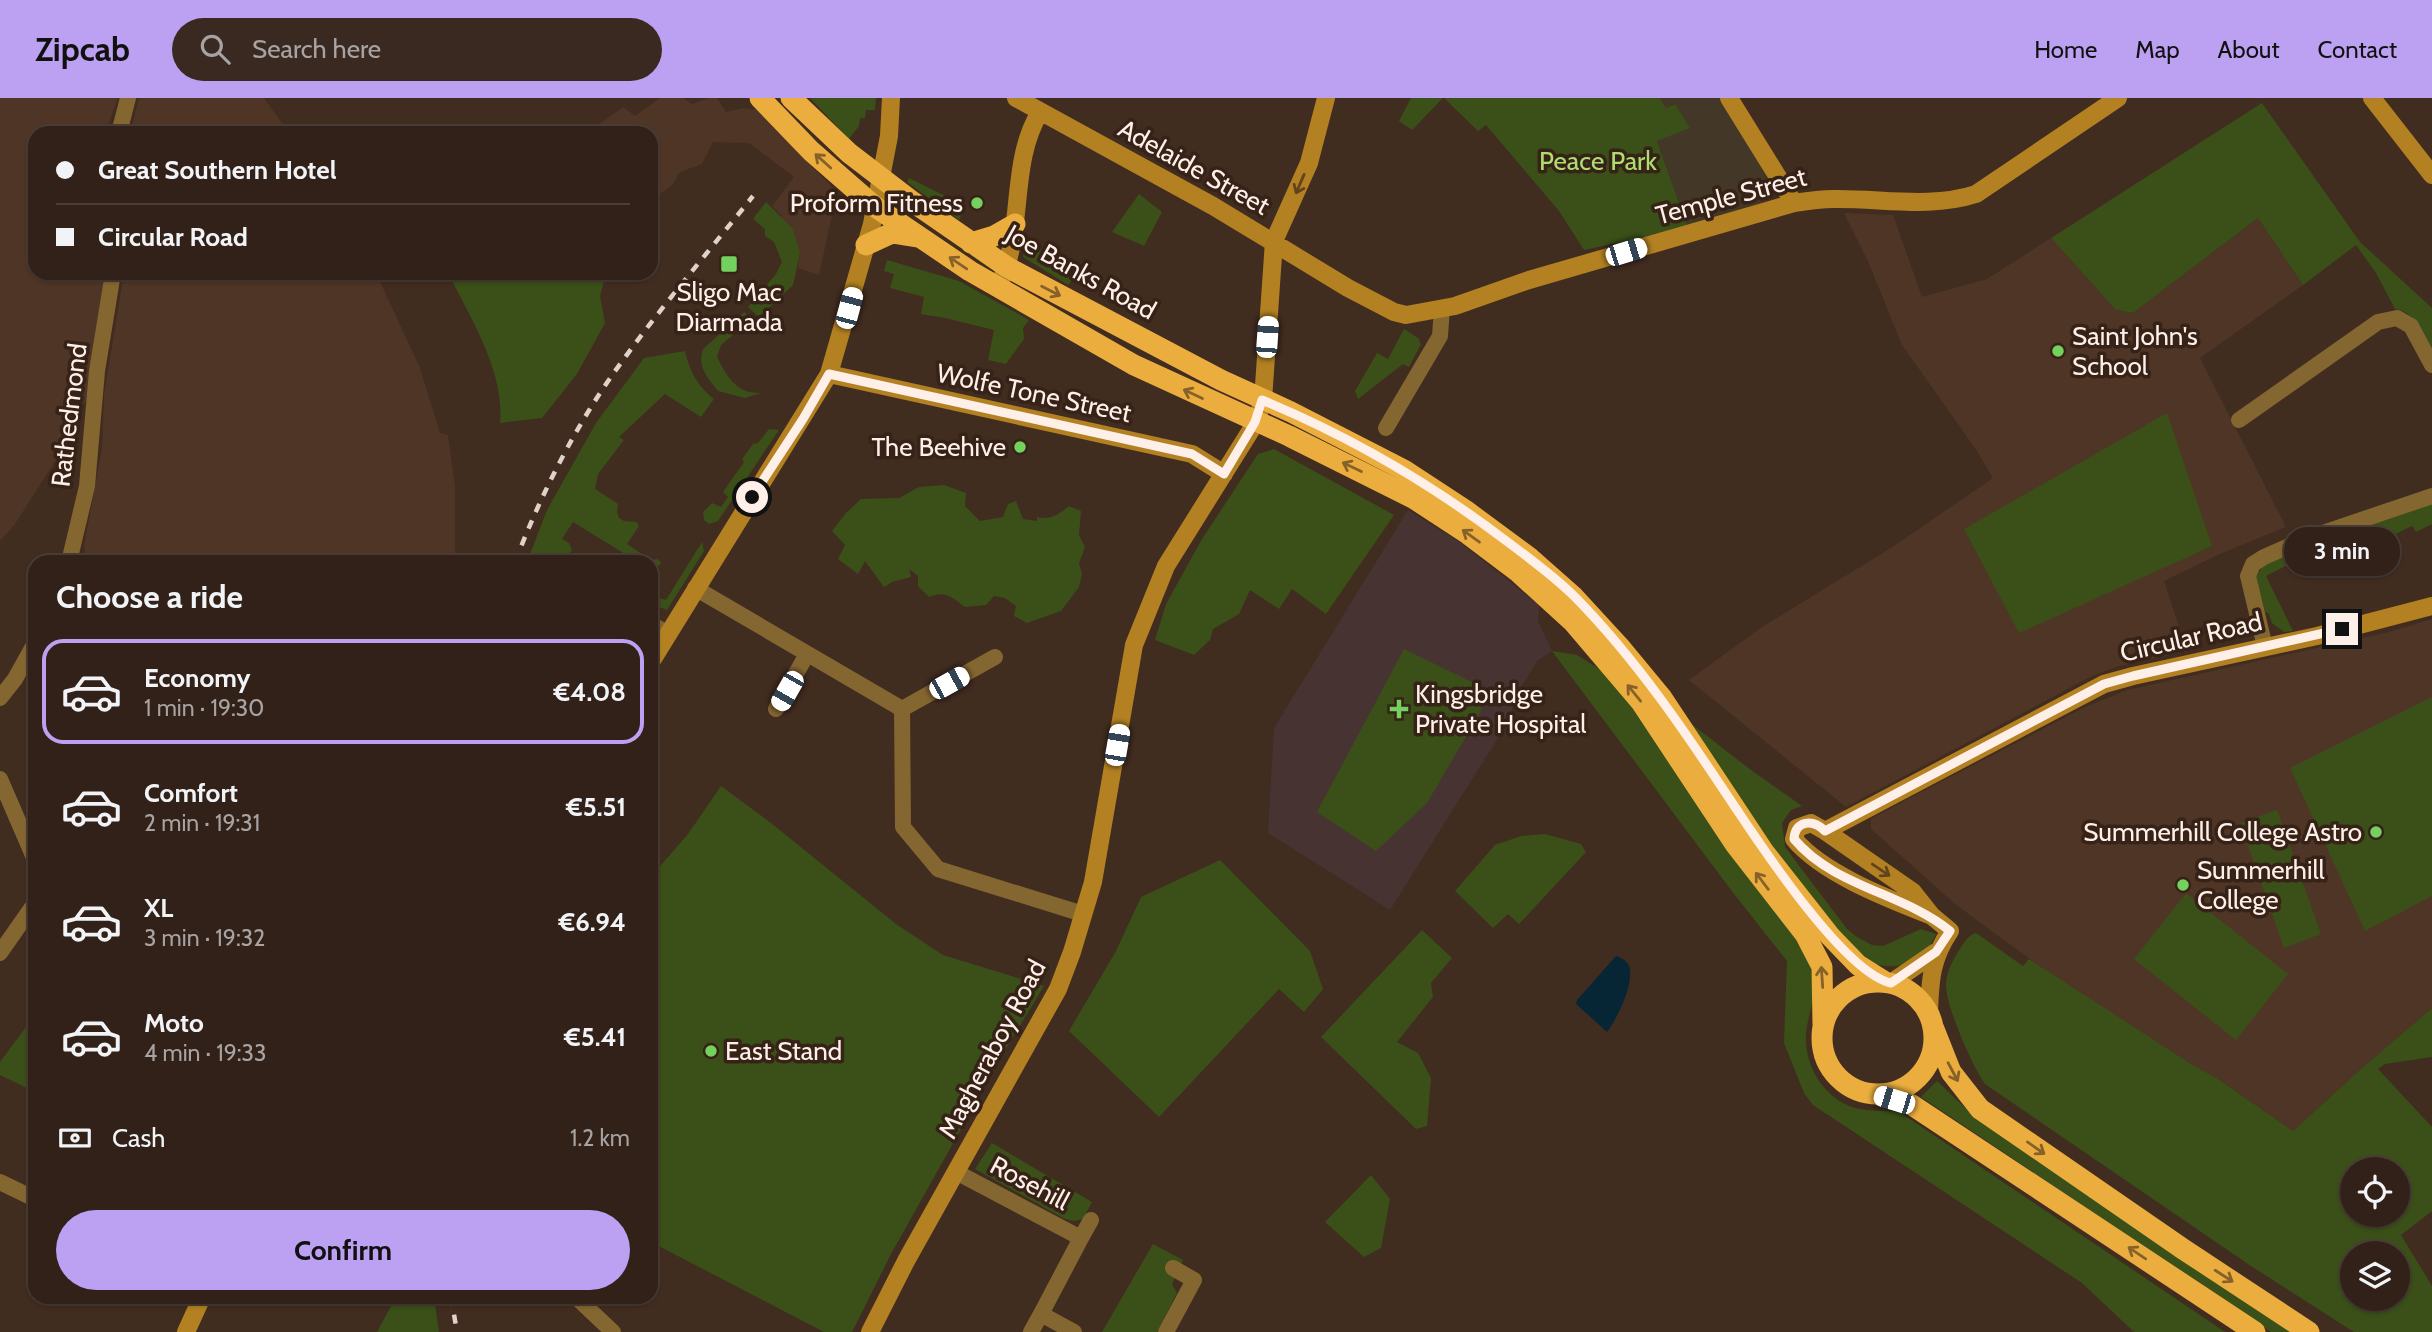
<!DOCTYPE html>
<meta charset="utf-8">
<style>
:root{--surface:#312118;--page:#392921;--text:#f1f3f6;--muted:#a8a3a2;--line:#4c3e37;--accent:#bca0f2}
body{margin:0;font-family:Cabin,sans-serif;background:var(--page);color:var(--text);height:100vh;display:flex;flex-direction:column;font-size:26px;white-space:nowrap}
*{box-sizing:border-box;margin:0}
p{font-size:23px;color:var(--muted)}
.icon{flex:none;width:38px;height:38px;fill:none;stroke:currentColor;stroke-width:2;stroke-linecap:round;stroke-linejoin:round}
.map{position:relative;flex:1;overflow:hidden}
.side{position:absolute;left:28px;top:457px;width:630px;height:749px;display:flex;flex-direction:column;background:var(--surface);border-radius:21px;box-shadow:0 2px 5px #0004,0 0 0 2px var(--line)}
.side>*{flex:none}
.top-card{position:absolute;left:28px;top:28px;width:630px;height:154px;border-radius:21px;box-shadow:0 2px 5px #0004,0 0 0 2px var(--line);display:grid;align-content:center;height:154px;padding:0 28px;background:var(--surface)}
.buttons{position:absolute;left:2340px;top:1059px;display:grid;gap:14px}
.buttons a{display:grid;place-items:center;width:70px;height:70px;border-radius:50%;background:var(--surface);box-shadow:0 2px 5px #0004,0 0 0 2px var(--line);font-size:35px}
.end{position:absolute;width:32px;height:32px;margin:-16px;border:9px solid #fef0e9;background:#111;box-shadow:0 0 0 4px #111}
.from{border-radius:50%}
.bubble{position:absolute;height:49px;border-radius:24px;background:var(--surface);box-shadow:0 2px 5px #0004,0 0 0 2px var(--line);font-size:23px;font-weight:700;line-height:49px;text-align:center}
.car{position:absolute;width:21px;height:42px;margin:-21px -10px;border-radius:9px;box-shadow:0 0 5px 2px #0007;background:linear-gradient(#fff 24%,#345 0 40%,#fff 0 76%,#345 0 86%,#fff 0)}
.top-card b{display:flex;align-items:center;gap:24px;height:66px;font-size:26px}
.top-card b+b{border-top:2px solid var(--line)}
.top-card i{width:18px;height:18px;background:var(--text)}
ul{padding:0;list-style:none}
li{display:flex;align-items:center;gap:21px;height:105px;margin:0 14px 10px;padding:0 14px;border:4px solid transparent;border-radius:21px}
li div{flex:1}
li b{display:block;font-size:26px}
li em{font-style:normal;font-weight:700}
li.on{border-color:var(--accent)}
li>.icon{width:63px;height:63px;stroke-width:1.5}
h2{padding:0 28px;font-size:32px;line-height:84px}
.pay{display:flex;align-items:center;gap:18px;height:77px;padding:0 28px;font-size:26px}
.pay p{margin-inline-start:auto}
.cta{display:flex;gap:14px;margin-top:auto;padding:14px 28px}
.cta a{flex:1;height:80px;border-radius:42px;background:var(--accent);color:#111;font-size:28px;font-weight:700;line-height:80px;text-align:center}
header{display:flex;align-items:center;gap:42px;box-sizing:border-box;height:98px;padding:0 35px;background:var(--accent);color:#111}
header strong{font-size:33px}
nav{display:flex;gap:38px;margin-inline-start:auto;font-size:24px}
.search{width:490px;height:63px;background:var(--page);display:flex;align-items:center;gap:18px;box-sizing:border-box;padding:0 24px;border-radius:38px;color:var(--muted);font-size:26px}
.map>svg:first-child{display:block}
.commercial{fill:#433728}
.built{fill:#4f3525}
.medical{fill:#483333}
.green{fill:#3a5018;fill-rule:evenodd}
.water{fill:#062636}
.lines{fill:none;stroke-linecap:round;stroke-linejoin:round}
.street{stroke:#846631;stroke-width:16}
.secondary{stroke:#b38122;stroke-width:18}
.highway{stroke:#ebae3e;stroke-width:21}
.rail{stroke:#e0d1c9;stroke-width:4.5;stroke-dasharray:9 9;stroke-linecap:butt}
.oneway{stroke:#876129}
.oneway2{stroke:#62431b}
.route{stroke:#fef0e9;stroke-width:9}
.poi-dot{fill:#73d25d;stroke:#362217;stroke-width:2.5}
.labels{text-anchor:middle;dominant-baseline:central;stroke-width:7;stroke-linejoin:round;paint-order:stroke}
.park-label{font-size:26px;fill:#aedd6f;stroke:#362217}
.street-label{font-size:26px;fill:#fef0e9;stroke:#362217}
.poi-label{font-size:26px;fill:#fef0e9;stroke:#362217;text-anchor:start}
</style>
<header>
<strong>Zipcab</strong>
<div class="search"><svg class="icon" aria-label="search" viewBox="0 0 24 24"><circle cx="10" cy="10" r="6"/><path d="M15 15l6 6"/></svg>Search here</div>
<nav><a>Home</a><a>Map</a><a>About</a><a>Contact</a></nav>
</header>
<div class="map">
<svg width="2432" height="1234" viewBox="0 0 2432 1234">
<rect width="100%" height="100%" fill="#412c20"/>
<!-- commercial -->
<path class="commercial" d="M1660,0H1722L1765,76L1772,92L1766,103L1688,130L1657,42L1690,30L1674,6L1666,10Z"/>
<!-- built -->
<path class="built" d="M0,0H118L109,24V35H35V175H104L103,187L87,302L80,310L68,343L15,426L0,443Z
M139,0H264L289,35H130Z
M660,0H683L692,6L708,0H717L726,14L744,10L757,12L837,94L819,177L798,170L800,155L781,117L772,108L794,79L749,45L713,44L702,66L680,74L673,86L651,103V35H587L623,9L635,18Z
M1844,115L1893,117L1922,199L1987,181L2051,140L2116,212L2133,215L2258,120L2303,187L2200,260L2286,429L2222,455L2164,483L2187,553L2116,569L2092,578L1846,709L1689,582L1762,529L1894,448L1993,380L1975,350L1902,247L1867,161Z
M124,175H376L420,270L440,335L448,337L455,388V464H86L84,448L102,350L104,297Z
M2432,521V910L2364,968L2293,1033L2215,979L2191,966L2063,885L2001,840L1955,806L1871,731V721L1906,702L2083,610L2127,592L2389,534Z"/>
<!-- medical -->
<path class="medical" d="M1408,412L1458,443L1539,507L1538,523L1552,553L1537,563L1511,606L1513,616L1390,812L1268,735L1274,630Z"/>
<!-- green -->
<path class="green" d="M810,0H876L875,12H866L865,20H860L859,28L849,41Z
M1411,0H1443L1412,32L1399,23Z
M1444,0H1660L1666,10L1675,6L1690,30L1657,43L1688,130L1584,152L1559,113L1486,27L1478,33Z
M2262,5L2360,144L2432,210V250C2423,233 2415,214 2395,211L2376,175L2356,147L2303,187L2258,120L2133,215L2116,212L2051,140Z
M909,80L965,108L959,122L907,84Z
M1139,96L1162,114L1144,148L1112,134Z
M766,104L793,131L800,155L793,187L759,219L748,209L776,176L782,164L774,144L765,138V131L753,121Z
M1024,148L1083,169L1068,187L1023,159Z
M887,162L959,183L1029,222L1023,230L1024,241L1006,266L988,262L994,232L945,220L921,216L924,199L890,190L894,176L884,173Z
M448,175H606L600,198L605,225L577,276L542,320L500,325C505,274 470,219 448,175Z
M744,214L752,221L721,247L717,259C727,279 737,296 761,295L745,300L718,293C707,279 697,269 703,251Z
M1404,231L1418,240L1421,246L1409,269L1403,266L1358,301L1355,293L1377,255L1388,261Z
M685,253C690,274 697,287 714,301L701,319L665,296L619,339L624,342L598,376L595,391L618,406L617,414L619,420L624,423L637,424L639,428L627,446L651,462L658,461L661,465L651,477V464H638L573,424L562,441L569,445L572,452L566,461H560L559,464H527L547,412L596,325L644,260Z
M2167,315L2212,448L2019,535L1964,431Z
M769,331L779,332L718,423L709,426L704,422L703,414L712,405L721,409L728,399L723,394L744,364L742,361L753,346L758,345Z
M1274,351L1394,417L1326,516L1292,491L1279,511L1250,492L1239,516L1213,531L1210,542L1194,557L1155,542L1166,506L1202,441L1258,356Z
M944,387L966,395L965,408L980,423L1003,419L1008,406L1016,403L1023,421L1037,423V419C1051,422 1058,417 1069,408L1081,413L1079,437L1085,449L1079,465L1082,476L1079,489L1061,513L1027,525L1014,518L1016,508L1005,500L994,498L986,507L965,509C952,499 945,492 929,499L918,488V478L909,471L911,479L892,484L884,489L865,463L858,476L838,461L845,447L832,433L846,415L861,401L899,400L919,389Z
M2432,406V426L2416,434L2412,428L2379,444L2376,439L2343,457L2338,450L2304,466L2301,460L2266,478L2293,533L2284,534L2272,525L2269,516L2265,514L2256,479L2262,469L2273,462L2317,445Z
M702,444L704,453L667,512L651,506V497L666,502Z
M1404,551L1480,588L1481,613L1427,705L1376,753L1317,714Z
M1552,553L1577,557L1612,579L1802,846C1807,859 1813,873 1814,888C1815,904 1807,920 1806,936C1804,965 1821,995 1847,1007C1863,1015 1885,1011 1901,1015L2225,1234H2134L2082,1185L1813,1007L1804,995L1784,945L1787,863L1731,792Z
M2432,599V798L2365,833L2290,670Z
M1685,621L1751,672L1802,708L1791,712L1782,725L1785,749L1847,831L1857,839L1872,847L1883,848L1921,831L1936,836C1923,868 1888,878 1861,858C1842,844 1829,823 1815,805C1769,746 1728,683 1685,621Z
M721,688L771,725L896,826L943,857L1044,888L1007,949L891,1156L852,1234H824L651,1144V772L655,774L688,736Z
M2277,712L2321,836L2284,850L2240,725Z
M1545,736L1581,746L1586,754L1519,826L1508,816L1493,830L1455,793L1495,747L1521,738Z
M1220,762L1310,853L1323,891L1304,914L1279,891L1159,1019L1069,933L1116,853L1141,799Z
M2186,795L2288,876L2236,942L2134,861Z
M1422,832L1452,860L1431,885L1433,899L1397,944L1418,955L1431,980L1427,1028L1416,1031L1321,939Z
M1976,835L2023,868L2029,861L2191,966L2215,979L2293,1033L2364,968L2432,910V959L2385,966L2378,971L2432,1029V1113L2401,1137L2432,1188V1234H2354L2251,1168L1985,986C1973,970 1944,904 1946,885C1947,873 1952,864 1958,854C1963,846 1967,838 1976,835ZM2352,1071H2398V1116H2352ZM2398,1155V1200H2352V1155Z
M35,917V994L0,977V964Z
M1937,983L1979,1023L2295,1234H2271L1921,999Z
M992,1045L1092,1104L1083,1121L1074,1123L1065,1121L975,1071Z
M1371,1077L1390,1101L1381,1150L1364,1159L1325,1124Z
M1153,1146L1183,1162L1172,1186L1177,1195L1157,1234H1102Z
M396,1199H425L431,1202V1199H434L439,1234H377Z"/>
<!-- water -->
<path class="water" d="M1616,858C1621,860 1627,862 1629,868C1635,885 1617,921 1607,934L1576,906L1577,902Z"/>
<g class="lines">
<!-- street -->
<path class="street" d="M119,35L128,0
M2239,322L2378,224L2397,220L2411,228L2432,267
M1386,330L1440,238L1442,210
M69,464L87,388L97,273L113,175
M695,490L902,611L903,729L938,771L1083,816
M651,526L668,536
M2265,549L2248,478L2253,466L2264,459L2305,441L2432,398
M0,600L15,581L35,545
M776,611L807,556
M902,611L995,559
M0,681L35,762
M0,855L35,805
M956,1074L1081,1140L1041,1216L1074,1234
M0,1084L35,1101
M1081,1140L1091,1122
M576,1199L613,1234
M1031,1234L1041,1216
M1166,1234L1194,1182L1173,1170"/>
<!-- secondary -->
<path class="secondary" d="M1016,0L1213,108L1348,190L1394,214L1406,217L1455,208L1529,182L1794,105C1807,103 1820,101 1833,101C1881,100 1929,111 1976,96L2118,0
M1729,0L1794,105
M2372,0L2432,77
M1002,180C1024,127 1010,63 1040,14
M829,276L1192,356L1224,376
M651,564L829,276L872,126L889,38L891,0
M1825,733L1913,794L1932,818L1950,833C1931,861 1930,883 1929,915
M1932,818C1889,801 1823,776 1794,741L1797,730L1811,725L1825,733L2104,586L2133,578L2317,538L2432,508
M1891,885L1936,854
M186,1234L202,1199
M870,1234L906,1163L1058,891L1072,854L1093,784L1134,547L1166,468L1256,324L1263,302L1274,143L1309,65L1326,0"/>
<!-- highway -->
<path class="highway" d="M760,0L811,53L874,108L970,173L1134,267L1289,338L1413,400L1468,436L1517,473L1573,524L1641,604L1735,746L1805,836L1822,869L1823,926
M791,0L849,55L913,104L1007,169L1221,282L1291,314L1404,372L1465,412L1530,460L1573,498L1619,548L1662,600L1764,754L1830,838L1858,867L1885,884
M971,145L994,138L1015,126
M866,147L892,135L917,139
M1822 940a56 56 0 1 1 112 0a56 56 0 1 1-112 0Z
M1934,931L1951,974L1980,1011L2183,1151L2309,1234
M1876,996L1912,1007L2255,1234"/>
<!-- rail -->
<path class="rail" d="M515,464C538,404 567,345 602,292C648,224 702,162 753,98
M451,1199L457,1234"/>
</g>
<!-- one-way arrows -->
<defs><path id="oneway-shaft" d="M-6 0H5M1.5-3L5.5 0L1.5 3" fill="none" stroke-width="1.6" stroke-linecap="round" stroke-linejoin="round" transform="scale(1.75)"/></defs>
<g class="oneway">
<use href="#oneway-shaft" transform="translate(823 63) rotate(-138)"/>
<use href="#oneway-shaft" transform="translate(958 165) rotate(-146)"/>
<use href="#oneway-shaft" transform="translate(1051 193) rotate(27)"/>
<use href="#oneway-shaft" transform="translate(1193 296) rotate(-155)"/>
<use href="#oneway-shaft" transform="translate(1352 369) rotate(-154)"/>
<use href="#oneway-shaft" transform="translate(1471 438) rotate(-144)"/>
<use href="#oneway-shaft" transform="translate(1634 595) rotate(-129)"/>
<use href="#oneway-shaft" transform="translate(1762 783) rotate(-127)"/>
<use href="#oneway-shaft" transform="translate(1822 879) rotate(-94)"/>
<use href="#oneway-shaft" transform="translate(1953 974) rotate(62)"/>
<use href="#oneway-shaft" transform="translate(2036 1050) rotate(35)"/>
<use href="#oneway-shaft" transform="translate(2137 1155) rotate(-146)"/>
<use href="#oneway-shaft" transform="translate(2224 1178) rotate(33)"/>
</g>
<g class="oneway2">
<use href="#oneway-shaft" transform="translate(1300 86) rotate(113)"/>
<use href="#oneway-shaft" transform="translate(1881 772) rotate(34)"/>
</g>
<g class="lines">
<!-- route -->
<path class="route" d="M752,399L803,321L829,276L1192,356L1224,376L1255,324L1262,302C1349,338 1430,385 1505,442C1529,460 1554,478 1575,499C1637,562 1686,635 1735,709C1763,751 1845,875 1891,885L1936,854L1950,833C1904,795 1834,789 1794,741C1795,722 1813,721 1825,733L2104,586L2133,578L2342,531"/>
</g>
<!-- markers -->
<g class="poi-dot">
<circle cx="977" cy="105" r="7"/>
<rect x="720" y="157" width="18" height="18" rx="3.5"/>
<circle cx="2058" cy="253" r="7"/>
<circle cx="1020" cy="349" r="7"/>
<path d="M1395.5 600.5h7v7h7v7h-7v7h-7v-7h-7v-7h7z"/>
<circle cx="2376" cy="734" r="7"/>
<circle cx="2183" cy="787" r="7"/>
<circle cx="711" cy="953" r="7"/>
</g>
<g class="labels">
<!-- park labels -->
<g class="park-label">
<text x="1598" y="63">Peace Park</text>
</g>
<!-- street labels -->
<g class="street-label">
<text transform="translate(1194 69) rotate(29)">Adelaide Street</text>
<text transform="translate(1731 98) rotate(-15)">Temple Street</text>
<text transform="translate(1081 174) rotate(29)">Joe Banks Road</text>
<text transform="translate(1034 295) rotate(12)">Wolfe Tone Street</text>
<text transform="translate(69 317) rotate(-83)">Rathedmond</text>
<text transform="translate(2191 539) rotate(-13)">Circular Road</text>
<text transform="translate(992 951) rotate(-62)">Magheraboy Road</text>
<text transform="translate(1030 1085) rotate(28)">Rosehill</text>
</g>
<!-- poi labels -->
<g class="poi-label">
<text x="963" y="105" text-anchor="end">Proform Fitness</text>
<text x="729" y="194" text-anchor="middle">Sligo Mac<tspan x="729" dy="30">Diarmada</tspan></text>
<text x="2072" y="238">Saint John's<tspan x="2072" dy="30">School</tspan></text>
<text x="1006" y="349" text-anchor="end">The Beehive</text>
<text x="1415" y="596">Kingsbridge<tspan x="1415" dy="30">Private Hospital</tspan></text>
<text x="2362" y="734" text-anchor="end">Summerhill College Astro</text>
<text x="2197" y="772">Summerhill<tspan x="2197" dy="30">College</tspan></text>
<text x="725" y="953">East Stand</text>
</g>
</g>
</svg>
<div class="buttons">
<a><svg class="icon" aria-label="locate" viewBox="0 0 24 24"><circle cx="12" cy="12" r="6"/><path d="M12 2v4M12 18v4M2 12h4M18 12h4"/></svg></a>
<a><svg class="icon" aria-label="layers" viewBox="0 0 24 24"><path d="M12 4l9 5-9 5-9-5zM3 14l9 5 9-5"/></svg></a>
</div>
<i class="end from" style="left:752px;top:399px"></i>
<i class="end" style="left:2342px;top:531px"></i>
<div class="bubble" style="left:2284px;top:429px;width:116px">3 min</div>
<i class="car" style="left:1626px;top:154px;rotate:73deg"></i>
<i class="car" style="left:849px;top:210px;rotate:15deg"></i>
<i class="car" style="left:1267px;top:239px;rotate:4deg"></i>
<i class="car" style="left:949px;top:585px;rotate:61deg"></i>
<i class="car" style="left:787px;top:593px;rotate:210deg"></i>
<i class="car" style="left:1117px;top:647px;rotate:10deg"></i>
<i class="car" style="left:1894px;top:1002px;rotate:287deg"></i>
<div class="top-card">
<b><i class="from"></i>Great Southern Hotel</b>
<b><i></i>Circular Road</b>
</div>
<section class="side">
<h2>Choose a ride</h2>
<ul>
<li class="on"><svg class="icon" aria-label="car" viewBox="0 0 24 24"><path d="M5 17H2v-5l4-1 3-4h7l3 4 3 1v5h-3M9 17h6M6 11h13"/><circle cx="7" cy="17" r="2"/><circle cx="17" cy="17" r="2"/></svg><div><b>Economy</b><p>1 min · 19:30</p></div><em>€4.08</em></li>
<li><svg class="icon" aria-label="car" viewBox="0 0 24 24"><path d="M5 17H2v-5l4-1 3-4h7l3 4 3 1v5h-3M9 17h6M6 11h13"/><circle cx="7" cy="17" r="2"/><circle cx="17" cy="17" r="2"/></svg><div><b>Comfort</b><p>2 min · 19:31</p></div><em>€5.51</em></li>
<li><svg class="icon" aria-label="car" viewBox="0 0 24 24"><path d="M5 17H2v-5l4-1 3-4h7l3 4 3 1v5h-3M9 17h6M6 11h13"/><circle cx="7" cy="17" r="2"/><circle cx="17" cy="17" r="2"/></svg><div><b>XL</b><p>3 min · 19:32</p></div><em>€6.94</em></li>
<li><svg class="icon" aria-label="car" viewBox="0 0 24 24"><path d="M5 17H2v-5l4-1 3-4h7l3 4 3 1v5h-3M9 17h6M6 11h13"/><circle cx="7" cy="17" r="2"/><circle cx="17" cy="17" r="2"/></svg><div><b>Moto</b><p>4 min · 19:33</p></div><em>€5.41</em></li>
</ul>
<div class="pay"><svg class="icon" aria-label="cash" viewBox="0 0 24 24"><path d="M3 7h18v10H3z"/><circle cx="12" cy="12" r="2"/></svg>Cash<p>1.2 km</p></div>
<div class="cta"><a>Confirm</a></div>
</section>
</div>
